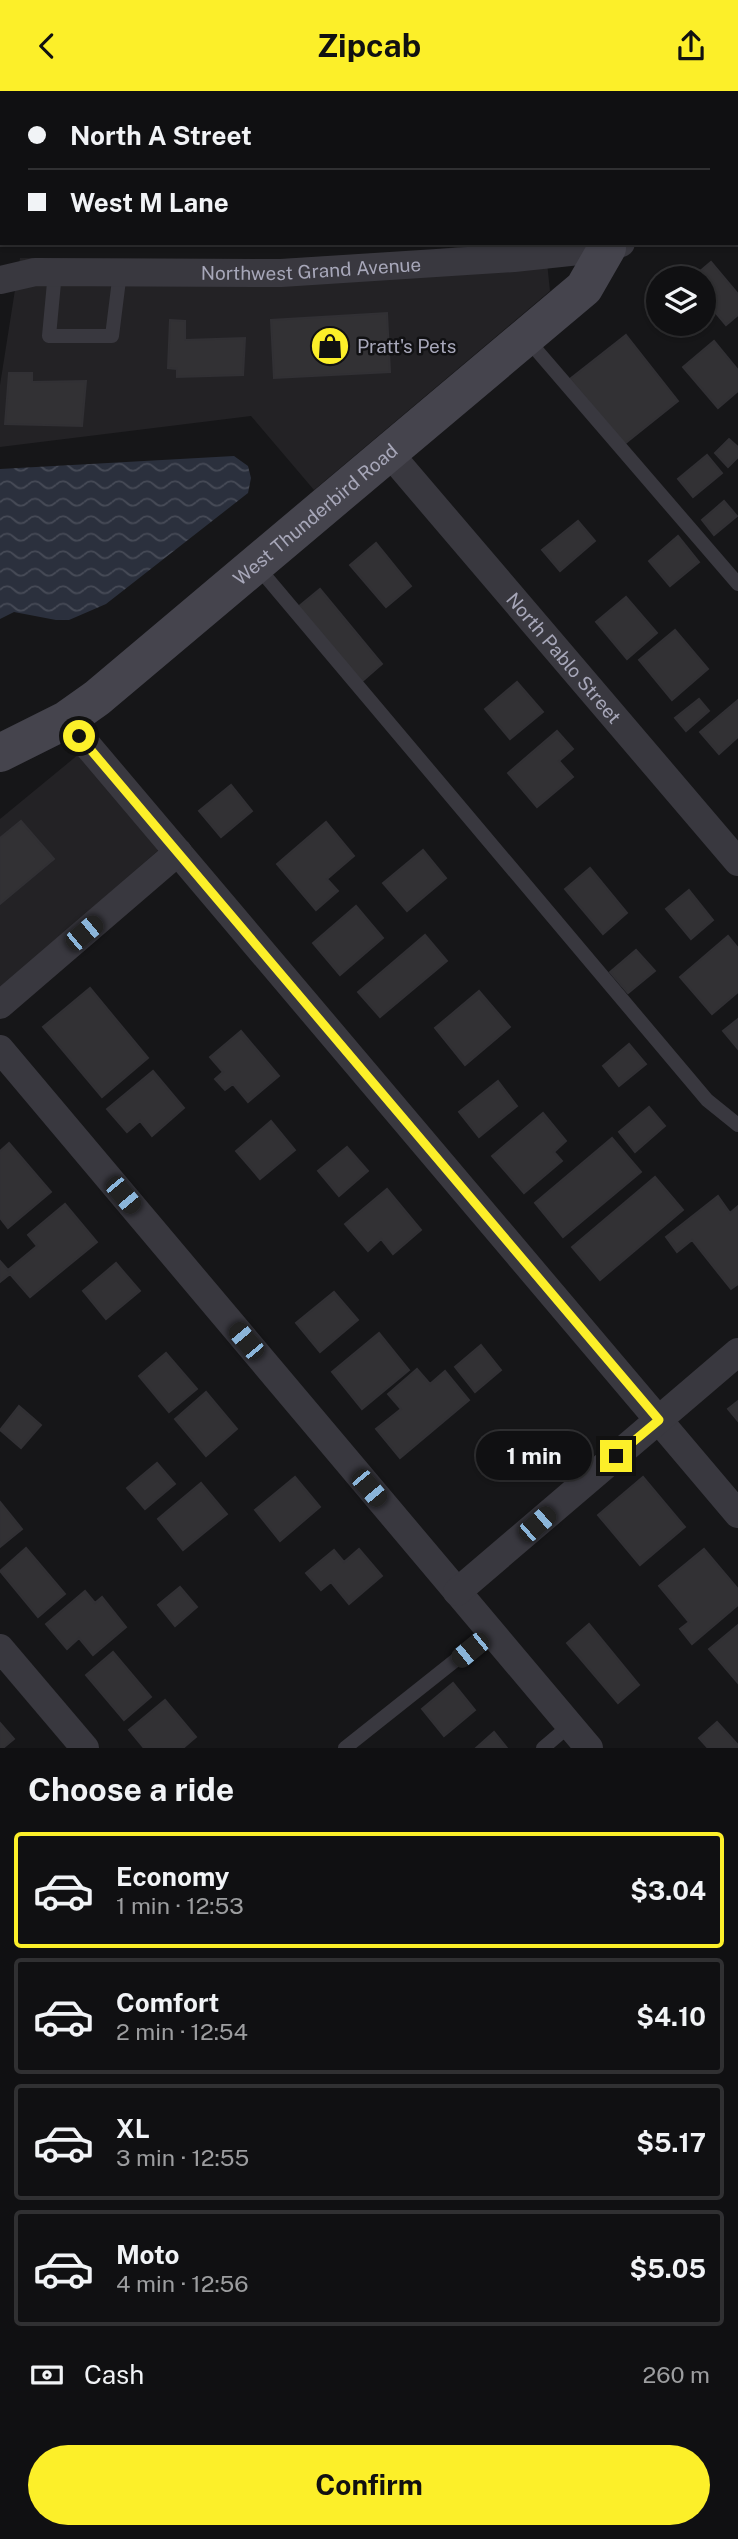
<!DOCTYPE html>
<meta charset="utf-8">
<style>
:root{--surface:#101012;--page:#1e1e20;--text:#f1f3f6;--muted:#9c9d9f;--line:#303032;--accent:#fcef29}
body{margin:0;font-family:"Public Sans",sans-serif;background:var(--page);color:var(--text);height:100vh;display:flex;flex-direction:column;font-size:26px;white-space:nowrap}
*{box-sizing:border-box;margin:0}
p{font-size:23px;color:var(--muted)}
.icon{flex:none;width:38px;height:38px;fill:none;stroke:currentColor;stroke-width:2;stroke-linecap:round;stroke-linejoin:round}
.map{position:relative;height:1657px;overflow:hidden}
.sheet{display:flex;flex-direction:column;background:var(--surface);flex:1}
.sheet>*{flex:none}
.guide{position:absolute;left:0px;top:0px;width:738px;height:154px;box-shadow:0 2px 5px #0004,0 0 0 2px var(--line);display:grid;align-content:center;height:154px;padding:0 28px;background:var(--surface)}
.controls{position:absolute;left:646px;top:175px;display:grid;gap:14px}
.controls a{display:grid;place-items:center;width:70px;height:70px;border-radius:50%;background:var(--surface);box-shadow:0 2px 5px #0004,0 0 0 2px var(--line);font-size:35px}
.end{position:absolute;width:32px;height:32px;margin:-16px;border:9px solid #fcef29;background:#111;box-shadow:0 0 0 4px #111}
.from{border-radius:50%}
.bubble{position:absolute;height:49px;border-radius:24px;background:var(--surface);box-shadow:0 2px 5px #0004,0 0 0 2px var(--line);font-size:23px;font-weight:700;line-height:49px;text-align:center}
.car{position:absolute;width:21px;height:42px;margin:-21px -10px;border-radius:9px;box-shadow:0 0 5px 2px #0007;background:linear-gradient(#222 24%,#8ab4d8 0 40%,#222 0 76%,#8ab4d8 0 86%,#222 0)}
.guide b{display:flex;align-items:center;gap:24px;height:66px;font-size:26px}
.guide b+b{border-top:2px solid var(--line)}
.guide i{width:18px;height:18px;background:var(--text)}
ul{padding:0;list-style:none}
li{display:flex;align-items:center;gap:21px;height:116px;margin:0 14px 10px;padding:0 14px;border:4px solid var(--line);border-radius:7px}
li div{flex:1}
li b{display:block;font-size:26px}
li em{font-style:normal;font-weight:700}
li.on{border-color:var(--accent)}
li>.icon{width:63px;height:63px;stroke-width:1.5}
h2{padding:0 28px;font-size:32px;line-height:84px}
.pay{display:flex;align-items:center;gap:18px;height:77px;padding:0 28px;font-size:26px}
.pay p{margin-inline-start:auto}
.button{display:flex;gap:14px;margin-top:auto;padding:14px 28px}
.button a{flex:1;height:80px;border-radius:42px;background:var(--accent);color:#111;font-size:28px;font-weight:700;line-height:80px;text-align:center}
header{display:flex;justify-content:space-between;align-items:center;height:91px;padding:0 28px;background:var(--accent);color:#111;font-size:32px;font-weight:700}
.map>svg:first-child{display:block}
.built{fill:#232225}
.water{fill:url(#water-waves)}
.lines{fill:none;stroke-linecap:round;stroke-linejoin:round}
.stream{stroke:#2b303d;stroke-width:7}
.building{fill:#323134;stroke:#313034;stroke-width:2}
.lane{stroke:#39383f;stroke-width:14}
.street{stroke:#39383f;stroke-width:28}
.secondary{stroke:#45444d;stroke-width:38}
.highway{stroke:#62626e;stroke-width:38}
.route{stroke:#fcef29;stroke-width:9}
.labels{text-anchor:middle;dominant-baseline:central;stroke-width:5;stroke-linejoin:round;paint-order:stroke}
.street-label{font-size:19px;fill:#a7a7b9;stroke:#111113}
.poi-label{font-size:19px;fill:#a7a7b9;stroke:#111113;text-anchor:start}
</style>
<header><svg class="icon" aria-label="back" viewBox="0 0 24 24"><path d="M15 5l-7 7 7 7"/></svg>Zipcab<svg class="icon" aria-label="share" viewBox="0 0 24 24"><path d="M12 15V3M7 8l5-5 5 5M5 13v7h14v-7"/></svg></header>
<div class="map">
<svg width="738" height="1657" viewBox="0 0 738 1657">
<defs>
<pattern id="water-waves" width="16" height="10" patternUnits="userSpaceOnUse" patternTransform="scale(1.75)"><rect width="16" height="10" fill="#2b303d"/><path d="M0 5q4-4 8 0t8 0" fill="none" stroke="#474b57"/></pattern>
</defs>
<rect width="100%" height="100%" fill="#161618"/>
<!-- built -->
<path class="built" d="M489,152H545L550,200L314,399L251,325L0,356V294L20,167L285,168L432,159Z
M79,663L161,757L0,898V728Z"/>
<!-- water -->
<path class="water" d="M234,365L248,375L251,387L248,402L106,513L69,529H56L14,521L0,528V378Z"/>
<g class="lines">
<!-- stream -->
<path class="stream" d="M0,136H2"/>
</g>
<!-- building -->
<path class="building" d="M711,171L738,203V224L726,234L704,208V187H692Z
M387,222L390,281L274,287L271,229Z
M170,229L185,230V249L245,247L243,284L177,286V278L168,277Z
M626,244L678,310L623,354L570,288Z
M714,250L738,279V300L718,317L683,276Z
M9,282H32V291L86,290L82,335L5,333Z
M729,348L738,356V366L728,376L715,362Z
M707,364L722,382L693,406L678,388Z
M724,410L737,425L714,444L702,429Z
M578,430L595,450L560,480L542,459Z
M678,445L699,471L670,495L649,470Z
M376,452L411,495L386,516L350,474Z
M320,498L382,573L360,592L297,517Z
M626,506L657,542L627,568L596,531Z
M675,539L708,578L672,609L639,569Z
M517,591L543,621L510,648L485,618Z
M699,608L709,620L686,640L675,627Z
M738,609V646L719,663L700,641Z
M557,640L573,658L559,670L573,686L537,716L508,682Z
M231,694L252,720L221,746L199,720Z
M21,730L54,768L0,813V747Z
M326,731L354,765L327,788L338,800L316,819L277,773Z
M423,759L446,787L407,820L383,792Z
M590,777L627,822L603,843L565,798Z
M689,799L713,829L691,848L666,818Z
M356,815L383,847L340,884L313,852Z
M425,844L447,870L380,926L358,901Z
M728,845L738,857V901L712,923L680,886Z
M636,859L655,880L628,902L610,881Z
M90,897L148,967L102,1006L43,936Z
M479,900L510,936L465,974L435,937Z
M738,928V958L723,940Z
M241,940L279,985L248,1011L233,993L225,999L215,988L223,981L210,966Z
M629,953L646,973L619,995L603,975Z
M153,980L184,1017L152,1045L140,1030L127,1041L107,1018Z
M498,990L517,1015L479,1046L459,1021Z
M649,1016L665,1035L635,1061L619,1041Z
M543,1022L566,1050L554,1061L562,1070L524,1102L492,1065Z
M271,1030L295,1059L260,1088L236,1060Z
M612,1047L641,1081L563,1146L535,1112Z
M9,1052L51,1101L8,1137L0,1127V1060Z
M347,1056L368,1080L339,1105L318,1080Z
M655,1086L683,1119L600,1189L572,1156Z
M387,1098L421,1139L393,1163L381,1148L368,1160L345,1133Z
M718,1105L730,1122L738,1115V1193L731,1198L692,1149L677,1161L666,1146Z
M65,1113L97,1151L30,1206L10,1183L0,1191V1170L8,1179L37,1155L28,1144Z
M116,1172L140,1200L106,1228L83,1200Z
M334,1201L358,1229L320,1261L296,1232Z
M379,1242L409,1279L362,1318L332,1281Z
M481,1254L501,1279L475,1301L455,1276Z
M166,1262L197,1298L169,1321L139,1285Z
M417,1278L430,1293L445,1280L469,1309L400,1367L376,1338L401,1318L388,1303Z
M206,1301L237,1338L206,1365L175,1328Z
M738,1310V1330L728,1318Z
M19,1315L41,1334L21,1357L0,1339Z
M157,1372L175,1393L145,1418L127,1397Z
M295,1386L320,1416L280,1450L255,1419Z
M643,1386L685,1436L640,1474L598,1424Z
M201,1392L227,1423L183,1459L158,1428Z
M0,1411L22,1438L0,1456Z
M26,1457L65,1503L38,1526L0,1480Z
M359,1458L382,1485L349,1513L331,1491L321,1499L306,1482L334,1459L344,1471Z
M704,1458L738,1498V1514L692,1553L680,1538L689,1531L659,1495Z
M180,1496L197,1516L175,1535L158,1514Z
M85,1500L95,1512L102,1506L126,1536L93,1564L79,1547L67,1558L46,1533Z
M589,1533L639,1594L618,1612L567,1552Z
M738,1534V1592L709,1558Z
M113,1561L151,1606L124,1629L86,1584Z
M453,1592L475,1619L444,1645L422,1618Z
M165,1609L196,1646L183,1657H144L129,1639Z
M717,1631L738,1654V1657H708L699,1647Z
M0,1632L14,1648L3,1657H0Z
M494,1641L507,1657H476Z"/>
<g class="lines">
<!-- lane -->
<path class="lane" d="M55,181L49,245H112L120,181
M527,248L738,493
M256,474L707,1009L738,1034
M345,1657L491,1541
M543,1657L570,1634"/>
<!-- street -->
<g class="street">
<path d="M737,110L738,109"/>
<path id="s1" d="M0,189L35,181L281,182L514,167L607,157L621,152"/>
<path id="s2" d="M390,363L738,771"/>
<path d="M66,629L738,1423"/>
<path d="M0,914L178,761"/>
<path d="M0,958L589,1657"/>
<path d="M457,1501L738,1261"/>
<path d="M0,1557L85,1657"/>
</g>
<!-- secondary -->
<path class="secondary" id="s3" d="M0,662L66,629L97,607L584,197L607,157"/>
<!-- highway -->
<path class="highway" d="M500,2L514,0
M0,12H2
M737,31H738
M0,86H2"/>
</g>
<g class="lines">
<!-- route -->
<path class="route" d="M79,645L659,1329L616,1365"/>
</g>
<!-- icons -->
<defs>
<g id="shop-disc" transform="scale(2.0125)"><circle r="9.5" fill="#fcef29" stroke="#111113"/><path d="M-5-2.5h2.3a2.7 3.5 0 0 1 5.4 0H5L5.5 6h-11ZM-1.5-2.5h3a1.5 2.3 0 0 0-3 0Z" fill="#111"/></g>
</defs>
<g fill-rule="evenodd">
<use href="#shop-disc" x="330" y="255"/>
</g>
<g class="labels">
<!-- street labels -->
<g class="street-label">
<text stroke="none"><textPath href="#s1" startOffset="312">Northwest Grand Avenue</textPath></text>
<text stroke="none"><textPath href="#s3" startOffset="397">West Thunderbird Road</textPath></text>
<text stroke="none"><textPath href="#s2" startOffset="268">North Pablo Street</textPath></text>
</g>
<!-- poi labels -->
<g class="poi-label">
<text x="357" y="255">Pratt's Pets</text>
</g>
</g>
</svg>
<div class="controls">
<a><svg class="icon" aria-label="layers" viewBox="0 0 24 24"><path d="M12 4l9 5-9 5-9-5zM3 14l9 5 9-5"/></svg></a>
</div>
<i class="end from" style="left:79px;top:645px"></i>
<i class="end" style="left:616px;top:1365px"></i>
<div class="bubble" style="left:476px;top:1340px;width:116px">1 min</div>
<i class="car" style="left:84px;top:842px;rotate:50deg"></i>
<i class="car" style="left:123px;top:1104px;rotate:140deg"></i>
<i class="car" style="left:246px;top:1250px;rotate:320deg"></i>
<i class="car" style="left:369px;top:1397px;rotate:140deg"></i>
<i class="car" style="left:537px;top:1433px;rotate:49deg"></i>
<i class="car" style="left:470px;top:1559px;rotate:231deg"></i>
<div class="guide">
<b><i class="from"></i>North A Street</b>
<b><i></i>West M Lane</b>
</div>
</div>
<section class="sheet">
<h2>Choose a ride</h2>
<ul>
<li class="on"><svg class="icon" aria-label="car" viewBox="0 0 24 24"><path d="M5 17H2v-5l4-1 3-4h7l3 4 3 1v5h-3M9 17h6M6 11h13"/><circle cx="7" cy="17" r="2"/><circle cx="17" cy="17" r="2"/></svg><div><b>Economy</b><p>1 min · 12:53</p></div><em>$3.04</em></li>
<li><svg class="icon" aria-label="car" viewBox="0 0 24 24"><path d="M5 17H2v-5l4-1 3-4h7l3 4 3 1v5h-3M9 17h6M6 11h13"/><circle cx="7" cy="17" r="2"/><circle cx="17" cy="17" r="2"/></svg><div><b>Comfort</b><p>2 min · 12:54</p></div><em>$4.10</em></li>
<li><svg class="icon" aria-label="car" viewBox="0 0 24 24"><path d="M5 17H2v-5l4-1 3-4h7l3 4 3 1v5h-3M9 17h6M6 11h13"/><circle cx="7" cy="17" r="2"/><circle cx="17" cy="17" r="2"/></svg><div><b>XL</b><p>3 min · 12:55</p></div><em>$5.17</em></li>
<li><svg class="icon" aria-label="car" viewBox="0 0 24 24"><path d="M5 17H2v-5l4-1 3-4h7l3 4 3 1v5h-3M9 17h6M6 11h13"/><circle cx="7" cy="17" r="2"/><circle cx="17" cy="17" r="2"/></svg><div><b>Moto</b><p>4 min · 12:56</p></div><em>$5.05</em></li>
</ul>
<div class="pay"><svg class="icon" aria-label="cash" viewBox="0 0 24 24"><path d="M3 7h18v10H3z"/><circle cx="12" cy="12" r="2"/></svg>Cash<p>260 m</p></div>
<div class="button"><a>Confirm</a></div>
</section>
